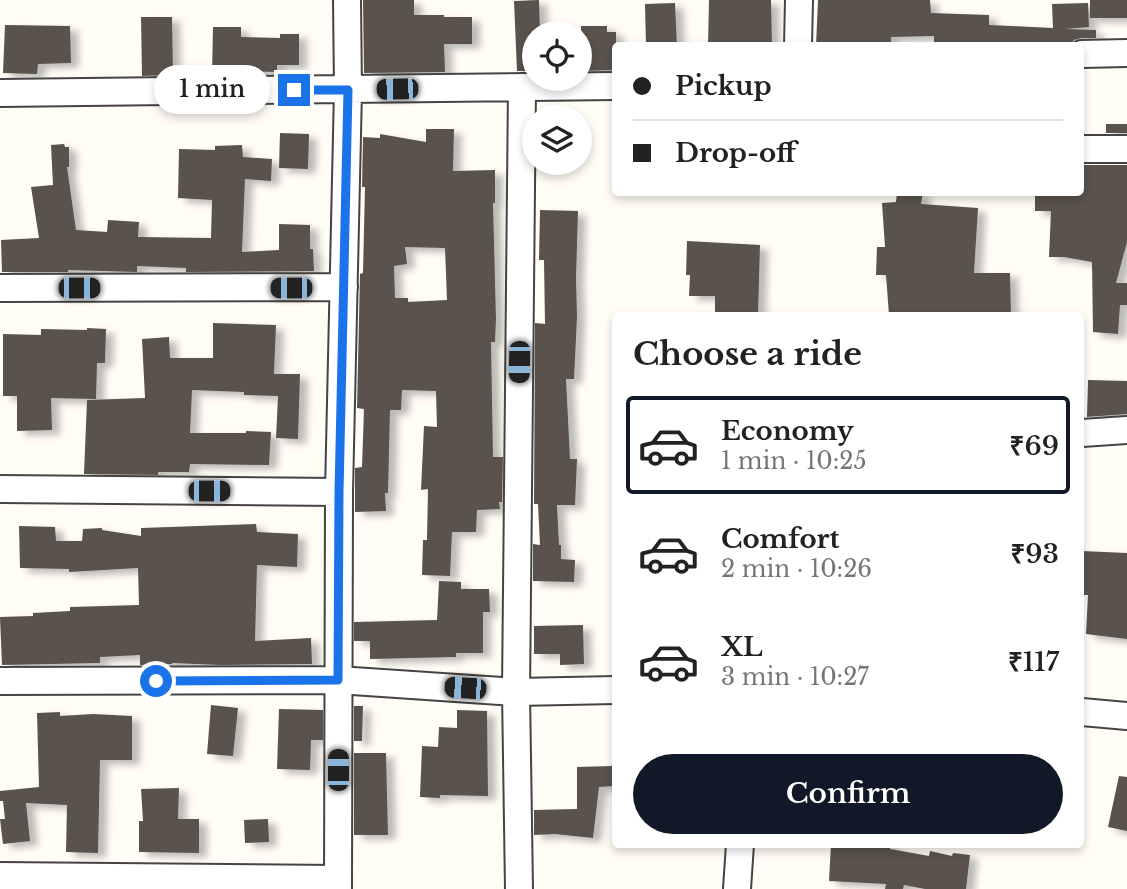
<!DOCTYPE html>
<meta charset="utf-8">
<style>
:root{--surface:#fff;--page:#f6f6f6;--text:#222;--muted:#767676;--line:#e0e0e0;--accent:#111827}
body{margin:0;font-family:"Libre Baskerville",serif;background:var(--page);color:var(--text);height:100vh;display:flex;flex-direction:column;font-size:26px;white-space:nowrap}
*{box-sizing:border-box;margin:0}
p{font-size:23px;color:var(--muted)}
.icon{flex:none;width:38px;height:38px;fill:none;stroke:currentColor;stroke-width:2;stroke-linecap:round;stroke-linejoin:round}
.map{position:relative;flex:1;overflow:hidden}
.panel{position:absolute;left:612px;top:312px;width:472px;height:536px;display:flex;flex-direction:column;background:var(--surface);border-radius:7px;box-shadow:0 4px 10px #0003}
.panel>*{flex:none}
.guide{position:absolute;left:612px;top:42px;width:472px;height:154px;border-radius:7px;box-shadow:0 4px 10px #0003;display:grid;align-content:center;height:154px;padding:0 21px;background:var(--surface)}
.buttons{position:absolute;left:522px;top:21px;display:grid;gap:14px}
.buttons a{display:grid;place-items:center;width:70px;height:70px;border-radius:50%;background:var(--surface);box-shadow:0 4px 10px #0003;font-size:35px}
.end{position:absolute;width:32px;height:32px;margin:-16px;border:9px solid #1a73e8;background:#fff;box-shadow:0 0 0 4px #fff}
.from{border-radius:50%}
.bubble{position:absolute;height:49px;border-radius:24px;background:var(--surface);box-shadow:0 4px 10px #0003;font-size:23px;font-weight:600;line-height:49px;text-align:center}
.car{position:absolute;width:21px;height:42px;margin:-21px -10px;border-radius:9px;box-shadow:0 0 5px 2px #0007;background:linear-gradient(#222 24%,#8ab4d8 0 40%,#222 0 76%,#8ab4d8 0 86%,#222 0)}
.guide b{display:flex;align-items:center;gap:24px;height:66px;font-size:26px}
.guide b+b{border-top:2px solid var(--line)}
.guide i{width:18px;height:18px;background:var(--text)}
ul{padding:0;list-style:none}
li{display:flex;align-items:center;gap:21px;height:98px;margin:0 14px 10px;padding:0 7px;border:4px solid transparent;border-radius:7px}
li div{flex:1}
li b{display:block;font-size:26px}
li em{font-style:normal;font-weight:600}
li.selected{border-color:var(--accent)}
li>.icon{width:63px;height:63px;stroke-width:1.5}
h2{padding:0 21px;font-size:32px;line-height:84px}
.button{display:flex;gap:14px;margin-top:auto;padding:14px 21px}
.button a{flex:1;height:80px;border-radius:42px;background:var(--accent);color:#fff;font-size:28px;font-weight:600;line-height:80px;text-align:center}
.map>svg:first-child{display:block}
.building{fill:#5a524d;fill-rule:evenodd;filter:url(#shadow)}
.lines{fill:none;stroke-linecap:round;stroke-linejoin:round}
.minor-casing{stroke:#444;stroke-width:30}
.minor{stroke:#fff;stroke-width:26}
.route{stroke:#1a73e8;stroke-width:9}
</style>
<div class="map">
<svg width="1127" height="889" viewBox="0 0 1127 889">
<defs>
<filter id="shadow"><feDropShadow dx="8" dy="4.5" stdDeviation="3.5" flood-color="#0004"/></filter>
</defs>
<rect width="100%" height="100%" fill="#fffdf5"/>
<!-- building -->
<path class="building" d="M363,0H414V15H444V17H472V44H444L445,72L364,73Z
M539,0L540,33H534V71H517L514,1Z
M709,0H771L772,46H708Z
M818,0H930L931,13L989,15V25L1053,28L1052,4L1088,3L1089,27L1065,29L1096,30V38H1081L1074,40L1069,46H934V36L891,37V46H816Z
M1090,0H1127V18H1090Z
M675,3L677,46H646L645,4Z
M141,17H172L173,75L142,76Z
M5,25L70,26L71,63L38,64L37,74L3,73Z
M581,26H607V32H616V70L582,71Z
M213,27H241V37L280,38V34H299V65H277V72L240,71V75H212Z
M1106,124H1127V133H1106Z
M426,129H454L453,171L495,170V203H493L496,319L495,342H491L493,457H503L502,502H499L500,509L477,510L476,532H452L450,576L422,575L423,540H427L428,489L421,490L424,426L437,427L436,391L402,390L401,410H390L388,493H385L386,511L355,512V468L362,467L364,409L357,408L360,274L363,273L365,187H362L363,137L380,138V134L426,142ZM405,247L445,248L447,300L408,302V298H395L394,266L407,264Z
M280,133L309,134L308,169L279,168Z
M64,144L65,147H69V167H67L76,230L107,232L108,220L139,222L138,237L211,238L212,200L178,198L179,149L215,150V146L242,145L243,157L272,159L271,181L245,179L242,252L279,250V224L310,225V249H313L314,271L186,272V268L137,266V272L68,270V272H2L1,240L39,238L31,187L53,185L51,145Z
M1082,165H1127V242L1116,283H1127V305H1120L1118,334L1093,332L1092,262L1064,257H1049L1051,211H1035V192H1082Z
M897,192H923L921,204L978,208L974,273H1010L1011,315H889L886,275H876L877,247H885L882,203L896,202Z
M540,210L578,211L576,278L577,317L574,379H566L570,459H577L575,505H557L559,545H561V559L575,560L574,582L533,581V544L540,545L538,504H534L535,323L545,324L544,260H539Z
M687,241L760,245L758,315H715V296H689L690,275H686Z
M213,323L276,325L274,374H300L298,439L276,438L278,396L244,395V392L192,390L190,433H246V431L271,432L269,465L190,464L189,472H158V475L84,474L87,400L145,398L142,339L169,337L170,358H213Z
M87,328L106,329L105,363H97L96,399L51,398L52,430L17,431V396H3V334L41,335V329L87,330Z
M1088,380L1127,381V414L1087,417Z
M256,524L257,532L298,534L297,567L257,565L255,641L311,638L312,664L220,665L172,663V664L140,665V655L100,657V663L2,665L0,617L33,616V613L70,611V607L139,605L138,568L69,572V569L20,568L19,526L55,527L56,541H82L83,529L102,528V530L141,536V528Z
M1082,551L1127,553V639L1086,634L1088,595H1082Z
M439,581L461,582V589H489L490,612H483V653H456V657L370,659V641H354V622L437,620Z
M583,625L584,664L560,665V654H534V626Z
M211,705L238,708L233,756L207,754Z
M354,706H363L362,741H354Z
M279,709L323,710V740H311L310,770L277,769Z
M457,710L487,711L488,796L440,795V798L420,797L422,746L438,747L439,727L457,728Z
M60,712V716L93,714L132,716V760H100L98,853L66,852L67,805L26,803L30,841L3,844L0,819H5L3,801H0V791L39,787L37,713Z
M354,753H386L388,835H354Z
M612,766L613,786L599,787L593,838L555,834L534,835V810L577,809V767Z
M1119,776L1127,777V831L1108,827Z
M179,788L178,819H199V853L139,852V821H143L141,789Z
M268,819L269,842L245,843L244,820Z
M831,844H891L890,849L929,856L930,851L952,856L953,853L970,855L966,889H925L904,885L903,889H885L886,884L829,881Z"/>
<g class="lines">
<!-- minor casing -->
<g class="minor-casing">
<path id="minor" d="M798,46L799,0
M1082,54L1127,53
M0,93L616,86
M1082,149H1127
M0,288L344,287
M1082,433L1127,430
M0,489L339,492
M0,681L338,680L516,692L616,690
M1082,712L1127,716
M0,876L338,879
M338,889L339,492L348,90L347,0
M519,889L516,692L522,87
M737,889L740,844"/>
</g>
<!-- minor -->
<use href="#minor" class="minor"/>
</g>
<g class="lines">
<!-- route -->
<path class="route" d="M156,681L338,680L339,492L348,90H294"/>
</g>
</svg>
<div class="buttons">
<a><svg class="icon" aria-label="locate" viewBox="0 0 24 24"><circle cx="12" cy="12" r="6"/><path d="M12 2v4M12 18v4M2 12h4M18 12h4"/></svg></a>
<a><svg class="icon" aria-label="layers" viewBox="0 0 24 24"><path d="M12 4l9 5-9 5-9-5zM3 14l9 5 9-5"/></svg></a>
</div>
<i class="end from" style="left:156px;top:681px"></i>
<i class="end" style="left:294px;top:90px"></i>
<div class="bubble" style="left:154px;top:65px;width:116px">1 min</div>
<i class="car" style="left:397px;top:89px;rotate:269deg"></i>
<i class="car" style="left:79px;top:288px;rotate:90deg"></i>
<i class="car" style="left:291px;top:288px;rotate:270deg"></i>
<i class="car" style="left:519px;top:362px;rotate:181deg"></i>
<i class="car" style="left:209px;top:491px;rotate:90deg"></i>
<i class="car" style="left:465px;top:688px;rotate:274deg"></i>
<i class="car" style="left:338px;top:770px;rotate:0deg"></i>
<div class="guide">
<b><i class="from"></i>Pickup</b>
<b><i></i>Drop-off</b>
</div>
<section class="panel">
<h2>Choose a ride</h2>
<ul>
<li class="selected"><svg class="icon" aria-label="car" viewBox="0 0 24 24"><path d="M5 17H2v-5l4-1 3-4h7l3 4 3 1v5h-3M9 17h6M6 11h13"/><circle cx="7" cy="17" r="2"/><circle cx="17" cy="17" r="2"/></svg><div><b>Economy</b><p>1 min · 10:25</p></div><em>₹69</em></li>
<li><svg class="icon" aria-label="car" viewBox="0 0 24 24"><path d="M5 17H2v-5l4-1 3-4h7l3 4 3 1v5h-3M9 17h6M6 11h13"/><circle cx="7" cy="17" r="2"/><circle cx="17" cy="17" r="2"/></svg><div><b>Comfort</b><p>2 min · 10:26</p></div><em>₹93</em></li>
<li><svg class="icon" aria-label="car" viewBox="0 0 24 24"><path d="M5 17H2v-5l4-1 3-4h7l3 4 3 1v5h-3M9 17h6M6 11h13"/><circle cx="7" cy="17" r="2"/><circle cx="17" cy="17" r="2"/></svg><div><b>XL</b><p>3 min · 10:27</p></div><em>₹117</em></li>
</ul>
<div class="button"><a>Confirm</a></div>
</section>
</div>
